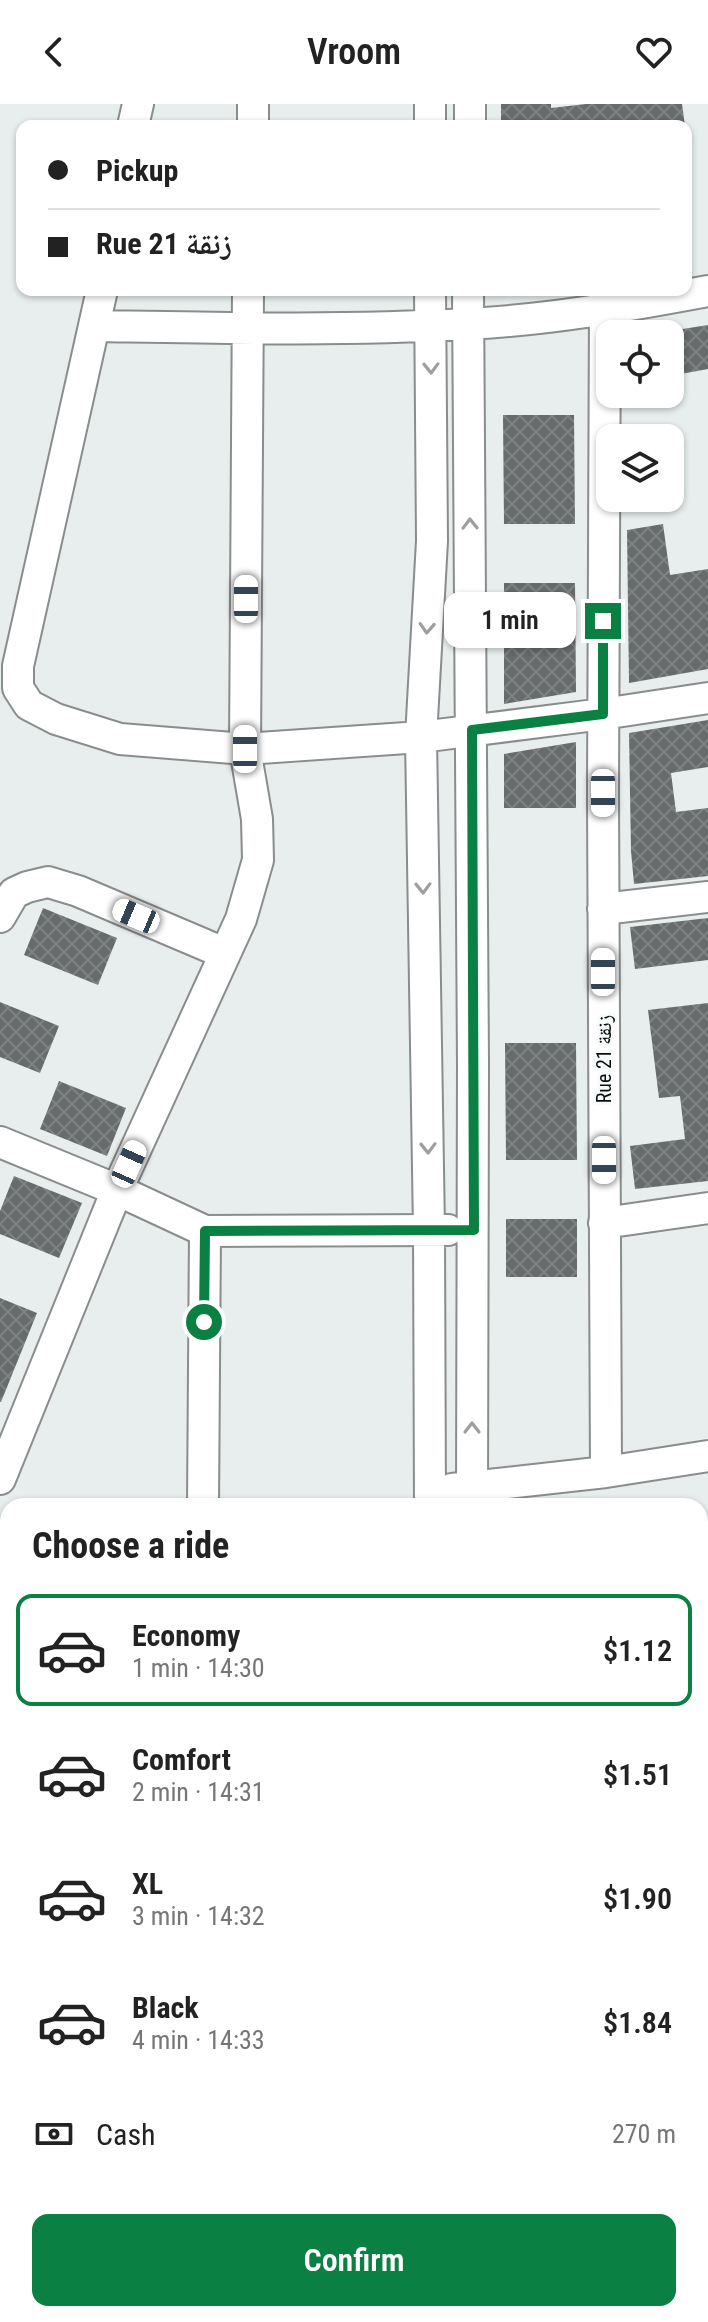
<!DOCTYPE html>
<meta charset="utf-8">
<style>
:root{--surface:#fff;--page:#f6f6f6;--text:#222;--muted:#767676;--line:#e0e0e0;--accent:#0b8043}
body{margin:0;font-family:"Roboto Condensed","Noto Naskh Arabic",sans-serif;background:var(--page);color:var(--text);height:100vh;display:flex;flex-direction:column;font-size:30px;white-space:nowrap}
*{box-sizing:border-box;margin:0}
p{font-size:26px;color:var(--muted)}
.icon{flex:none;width:44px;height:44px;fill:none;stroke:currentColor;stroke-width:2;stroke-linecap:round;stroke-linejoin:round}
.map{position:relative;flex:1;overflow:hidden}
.drawer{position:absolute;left:0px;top:1394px;width:708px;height:824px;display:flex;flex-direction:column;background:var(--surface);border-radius:24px 24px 0 0;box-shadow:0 2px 6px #0004}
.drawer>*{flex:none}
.banner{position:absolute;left:16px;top:16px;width:676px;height:176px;border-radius:16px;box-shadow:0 2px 6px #0004;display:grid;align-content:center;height:176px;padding:0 32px;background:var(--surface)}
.fabs{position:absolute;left:596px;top:216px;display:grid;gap:16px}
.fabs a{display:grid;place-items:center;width:88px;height:88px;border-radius:16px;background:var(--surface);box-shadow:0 2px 6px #0004;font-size:40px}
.end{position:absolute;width:36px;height:36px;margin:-18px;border:10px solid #0b8043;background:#fff;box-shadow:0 0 0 4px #fff}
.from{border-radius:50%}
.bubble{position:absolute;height:56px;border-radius:16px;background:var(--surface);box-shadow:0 2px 6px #0004;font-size:26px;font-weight:600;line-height:56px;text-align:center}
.car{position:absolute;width:24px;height:48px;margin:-24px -12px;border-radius:10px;box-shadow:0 0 6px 2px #0007;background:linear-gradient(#fff 24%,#345 0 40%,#fff 0 76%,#345 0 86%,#fff 0)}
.banner b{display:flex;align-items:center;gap:28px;height:76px;font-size:30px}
.banner b+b{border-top:2px solid var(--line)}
.banner i{width:20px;height:20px;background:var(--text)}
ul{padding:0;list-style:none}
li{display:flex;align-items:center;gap:24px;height:112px;margin:0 16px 12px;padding:0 16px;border:4px solid transparent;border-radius:16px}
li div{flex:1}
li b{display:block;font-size:30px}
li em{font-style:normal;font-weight:600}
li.current{border-color:var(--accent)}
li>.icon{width:72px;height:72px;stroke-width:1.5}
h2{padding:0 32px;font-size:36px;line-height:96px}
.pay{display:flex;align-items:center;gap:20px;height:88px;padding:0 32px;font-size:30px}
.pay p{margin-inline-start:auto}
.button{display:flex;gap:16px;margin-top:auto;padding:16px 32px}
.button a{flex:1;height:92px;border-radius:16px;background:var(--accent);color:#fff;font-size:32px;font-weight:600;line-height:92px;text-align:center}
header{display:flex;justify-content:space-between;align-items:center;height:104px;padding:0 32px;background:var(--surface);font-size:36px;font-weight:600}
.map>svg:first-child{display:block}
.building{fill:url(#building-cross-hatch)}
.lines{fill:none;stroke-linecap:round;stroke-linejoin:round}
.minor-casing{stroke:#898d8c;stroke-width:34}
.minor{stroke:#fff;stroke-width:30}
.oneway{stroke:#9d9e9d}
.route{stroke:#0b8043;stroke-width:10}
.labels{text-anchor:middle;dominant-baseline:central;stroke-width:6;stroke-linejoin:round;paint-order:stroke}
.street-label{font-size:20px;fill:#0a0c0b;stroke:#f6fafa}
</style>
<header><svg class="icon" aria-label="back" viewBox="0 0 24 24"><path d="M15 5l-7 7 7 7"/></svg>Vroom<svg class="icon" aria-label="heart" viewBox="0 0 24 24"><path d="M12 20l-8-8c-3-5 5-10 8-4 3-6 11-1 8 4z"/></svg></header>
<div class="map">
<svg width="708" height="2218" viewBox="0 0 708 2218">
<defs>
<pattern id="building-cross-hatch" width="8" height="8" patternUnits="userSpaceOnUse" patternTransform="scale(2)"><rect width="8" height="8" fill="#676b6b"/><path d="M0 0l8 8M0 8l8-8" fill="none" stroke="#7f8282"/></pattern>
</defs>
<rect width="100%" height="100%" fill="#e8eded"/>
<!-- building -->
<path class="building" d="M501,0H551V4L586,0H682L685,22H501Z
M708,221V265L670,272V227Z
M503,311H574L575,420H504Z
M663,420L670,471L708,465V565L629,579L627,426Z
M504,479H575L576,588L504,600Z
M708,616V663L671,669L676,708L708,704V772L634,780L631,747L629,629Z
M576,638V704H504V650Z
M43,804L117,834L98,881L24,851Z
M708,814V856L635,865L630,823Z
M0,898L59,922L40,969L0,953Z
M708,899V1077L635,1085L630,1042L685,1035L680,992L659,994L648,906Z
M505,939H576L577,1056H506Z
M59,977L126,1004L107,1052L40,1025Z
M14,1072L82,1099L59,1154L0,1130V1107Z
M506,1115H577V1173H506Z
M0,1194L37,1209L1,1298H0Z"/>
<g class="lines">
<!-- minor casing -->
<g class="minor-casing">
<path id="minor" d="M430,0V22
M133,22L138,0
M253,22V0
M470,22V0
M102,186L18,562V584L29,601L56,615L120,635L245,645L421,633L603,610L708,594
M430,186L432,437L421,633L429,1126L430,1402
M468,186L473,961L472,1402
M605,206L603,689L606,1368
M95,222C219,224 343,227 467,220C548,216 628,202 708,187
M603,805L708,793
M0,813L14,789L27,783L48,778L78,787L224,849
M0,1038L117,1086L205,1127L448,1126
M604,1119L708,1104
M0,1375L117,1086L241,815L258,756L257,715L245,645L248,186
M452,1385L606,1368L708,1352
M203,1402L205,1127
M0,1446H8
M700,1622L708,1621
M700,1668H708
M0,1681L8,1680
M0,1727H8
M0,2072H8
M494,2210L496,2218"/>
</g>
<!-- minor -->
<use href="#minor" class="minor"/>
</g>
<!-- one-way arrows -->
<defs><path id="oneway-chevron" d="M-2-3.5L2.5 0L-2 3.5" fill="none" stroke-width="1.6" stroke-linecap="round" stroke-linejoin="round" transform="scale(2)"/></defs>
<g class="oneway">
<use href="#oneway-chevron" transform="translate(431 264) rotate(89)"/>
<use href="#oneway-chevron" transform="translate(470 420) rotate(-91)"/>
<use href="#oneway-chevron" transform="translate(427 524) rotate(93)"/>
<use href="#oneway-chevron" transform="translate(423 784) rotate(89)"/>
<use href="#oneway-chevron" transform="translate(428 1044) rotate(89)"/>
<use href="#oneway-chevron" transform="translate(472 1324) rotate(-90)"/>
</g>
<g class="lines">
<!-- route -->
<path class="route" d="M204,1218L205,1127L474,1126L472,626L603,610V517"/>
</g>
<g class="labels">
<!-- street labels -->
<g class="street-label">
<text transform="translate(604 955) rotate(-90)">Rue 21 زنقة</text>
</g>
</g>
</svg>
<div class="fabs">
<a><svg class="icon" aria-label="locate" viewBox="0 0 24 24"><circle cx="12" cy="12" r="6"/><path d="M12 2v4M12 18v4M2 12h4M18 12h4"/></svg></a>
<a><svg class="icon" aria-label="layers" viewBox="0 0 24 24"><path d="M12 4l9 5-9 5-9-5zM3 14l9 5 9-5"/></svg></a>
</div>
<i class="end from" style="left:204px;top:1218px"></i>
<i class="end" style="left:603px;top:517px"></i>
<div class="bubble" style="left:444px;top:488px;width:132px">1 min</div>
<i class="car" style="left:246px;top:495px;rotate:0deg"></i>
<i class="car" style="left:245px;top:645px;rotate:0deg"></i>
<i class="car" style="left:603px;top:689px;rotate:180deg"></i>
<i class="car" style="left:136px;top:812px;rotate:293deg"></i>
<i class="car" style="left:603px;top:868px;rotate:0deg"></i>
<i class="car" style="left:604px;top:1056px;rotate:180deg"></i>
<i class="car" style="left:129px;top:1060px;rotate:24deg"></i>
<div class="banner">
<b><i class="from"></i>Pickup</b>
<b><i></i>Rue 21 زنقة</b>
</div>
<section class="drawer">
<h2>Choose a ride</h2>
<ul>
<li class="current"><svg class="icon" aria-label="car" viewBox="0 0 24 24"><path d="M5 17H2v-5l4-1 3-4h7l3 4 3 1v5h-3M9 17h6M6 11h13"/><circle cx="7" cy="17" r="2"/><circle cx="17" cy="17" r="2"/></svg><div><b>Economy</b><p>1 min · 14:30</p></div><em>$1.12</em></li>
<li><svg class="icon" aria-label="car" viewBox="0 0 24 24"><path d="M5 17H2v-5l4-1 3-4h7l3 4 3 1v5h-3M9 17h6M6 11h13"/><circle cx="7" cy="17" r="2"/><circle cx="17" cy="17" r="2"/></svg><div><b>Comfort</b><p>2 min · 14:31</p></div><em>$1.51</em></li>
<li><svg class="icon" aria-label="car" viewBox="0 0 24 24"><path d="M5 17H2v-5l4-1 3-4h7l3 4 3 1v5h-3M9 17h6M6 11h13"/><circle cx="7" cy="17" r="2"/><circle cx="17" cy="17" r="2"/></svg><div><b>XL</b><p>3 min · 14:32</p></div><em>$1.90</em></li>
<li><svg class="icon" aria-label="car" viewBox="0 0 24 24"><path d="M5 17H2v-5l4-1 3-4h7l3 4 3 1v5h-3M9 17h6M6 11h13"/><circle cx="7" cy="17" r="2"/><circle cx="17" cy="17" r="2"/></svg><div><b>Black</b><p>4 min · 14:33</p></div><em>$1.84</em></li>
</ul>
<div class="pay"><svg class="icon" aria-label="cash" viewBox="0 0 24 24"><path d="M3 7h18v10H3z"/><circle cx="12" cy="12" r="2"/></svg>Cash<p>270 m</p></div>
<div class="button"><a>Confirm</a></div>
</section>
</div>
